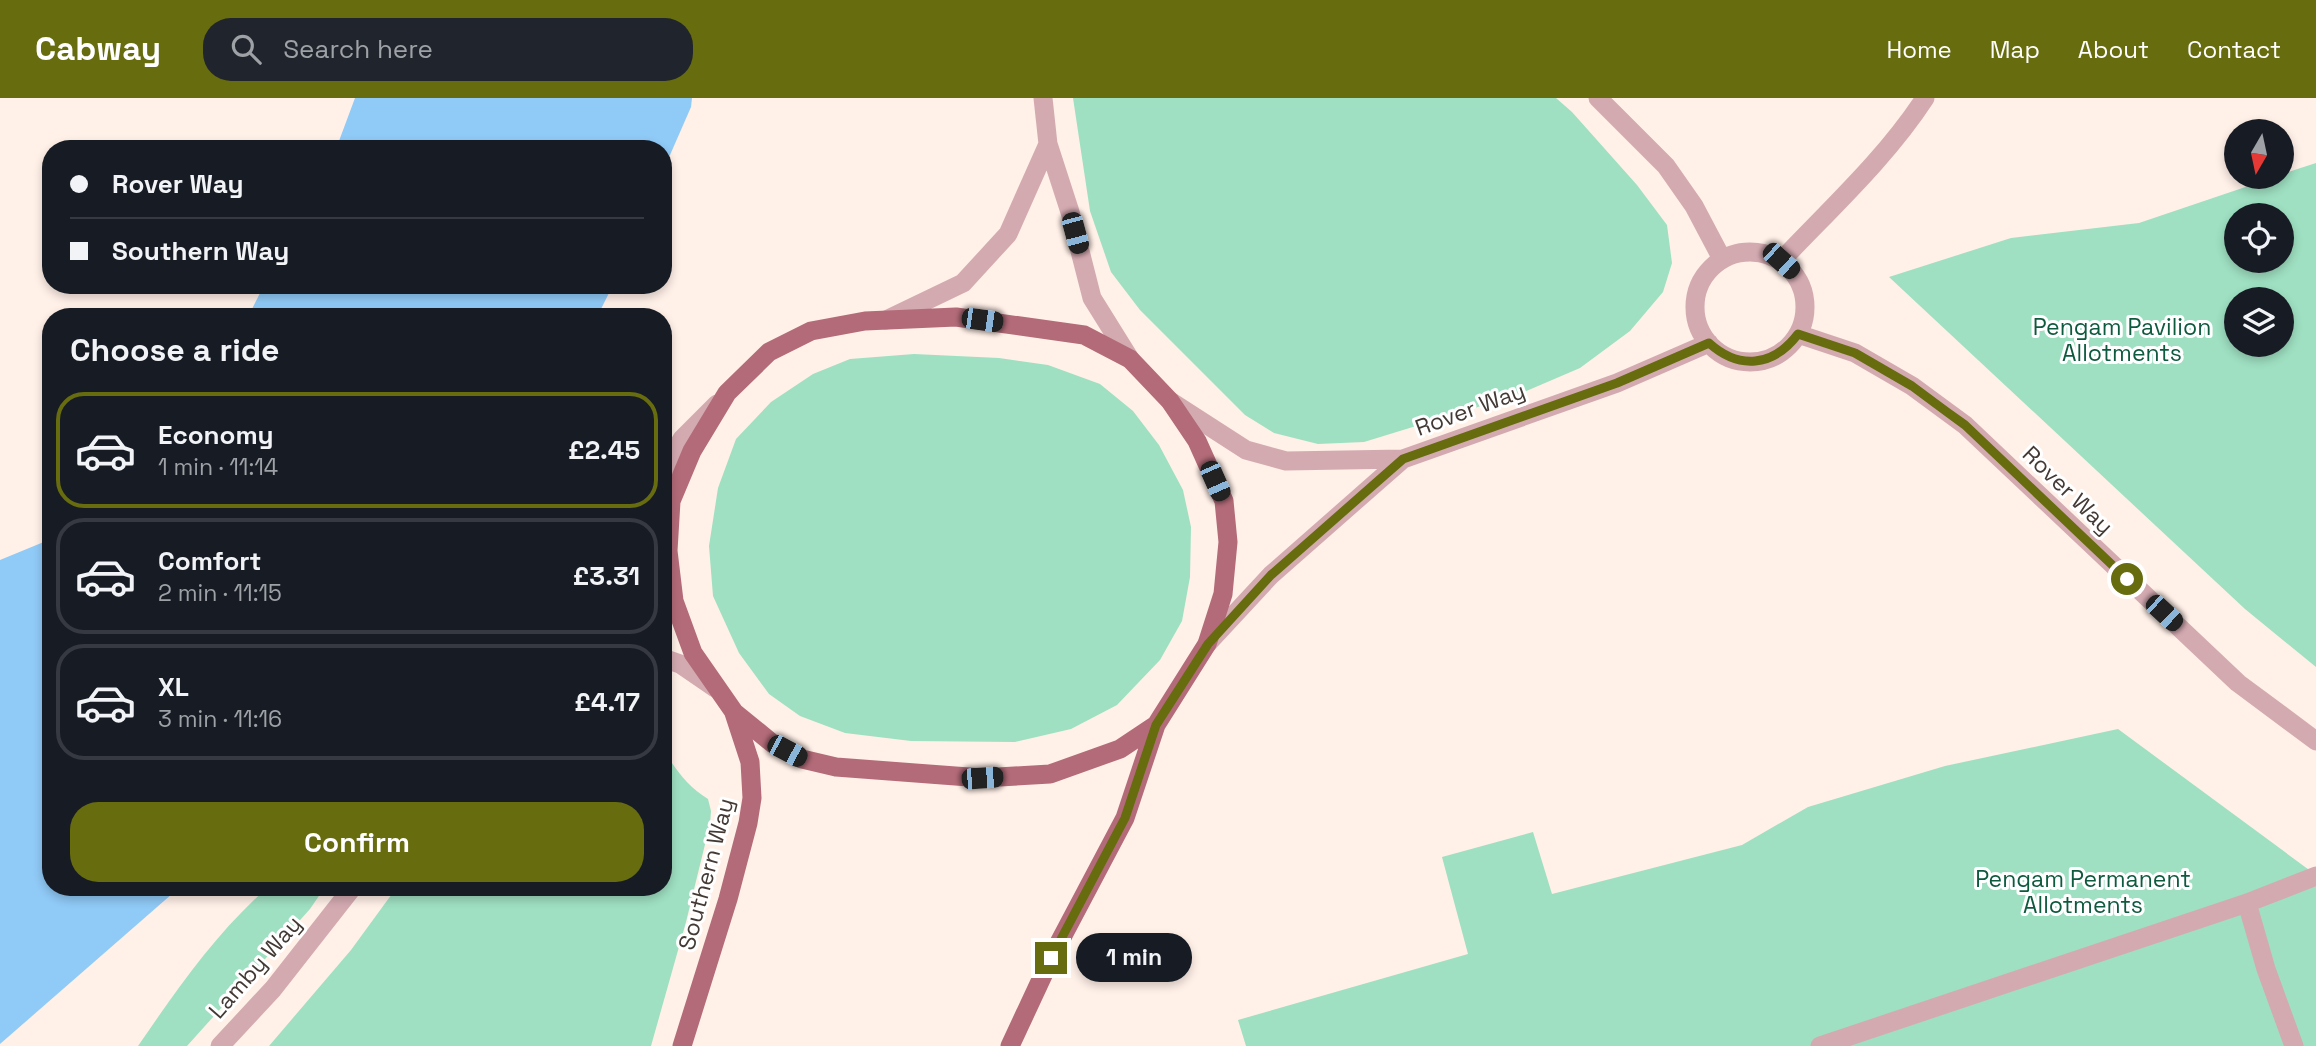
<!DOCTYPE html>
<meta charset="utf-8">
<style>
:root{--surface:#171b24;--page:#20242c;--text:#f1f3f6;--muted:#9ea1a6;--line:#363941;--accent:#676c0f}
body{margin:0;font-family:"Space Grotesk",sans-serif;background:var(--page);color:var(--text);height:100vh;display:flex;flex-direction:column;font-size:26px;white-space:nowrap}
*{box-sizing:border-box;margin:0}
p{font-size:23px;color:var(--muted)}
.icon{flex:none;width:38px;height:38px;fill:none;stroke:currentColor;stroke-width:2;stroke-linecap:round;stroke-linejoin:round}
.map{position:relative;flex:1;overflow:hidden}
.sheet{position:absolute;left:42px;top:210px;width:630px;height:588px;display:flex;flex-direction:column;background:var(--surface);border-radius:28px;box-shadow:0 4px 10px #0003}
.sheet>*{flex:none}
.hud{position:absolute;left:42px;top:42px;width:630px;height:154px;border-radius:28px;box-shadow:0 4px 10px #0003;display:grid;align-content:center;height:154px;padding:0 28px;background:var(--surface)}
.needle{width:46px;rotate:189deg}
.buttons{position:absolute;left:2224px;top:21px;display:grid;gap:14px}
.buttons a{display:grid;place-items:center;width:70px;height:70px;border-radius:50%;background:var(--surface);box-shadow:0 4px 10px #0003;font-size:35px}
.end{position:absolute;width:32px;height:32px;margin:-16px;border:9px solid #676c0f;background:#fff;box-shadow:0 0 0 4px #fff}
.from{border-radius:50%}
.bubble{position:absolute;height:49px;border-radius:24px;background:var(--surface);box-shadow:0 4px 10px #0003;font-size:23px;font-weight:800;line-height:49px;text-align:center}
.car{position:absolute;width:21px;height:42px;margin:-21px -10px;border-radius:9px;box-shadow:0 0 5px 2px #0007;background:linear-gradient(#222 24%,#8ab4d8 0 40%,#222 0 76%,#8ab4d8 0 86%,#222 0)}
.hud b{display:flex;align-items:center;gap:24px;height:66px;font-size:26px}
.hud b+b{border-top:2px solid var(--line)}
.hud i{width:18px;height:18px;background:var(--text)}
ul{padding:0;list-style:none}
li{display:flex;align-items:center;gap:21px;height:116px;margin:0 14px 10px;padding:0 14px;border:4px solid var(--line);border-radius:28px}
li div{flex:1}
li b{display:block;font-size:26px}
li em{font-style:normal;font-weight:800}
li.selected{border-color:var(--accent)}
li>.icon{width:63px;height:63px;stroke-width:1.5}
h2{padding:0 28px;font-size:32px;line-height:84px}
.primary-button{display:flex;gap:14px;margin-top:auto;padding:14px 28px}
.primary-button a{flex:1;height:80px;border-radius:28px;background:var(--accent);color:#fff;font-size:28px;font-weight:800;line-height:80px;text-align:center}
header{display:flex;align-items:center;gap:42px;box-sizing:border-box;height:98px;padding:0 35px;background:var(--accent);color:#fff}
header strong{font-size:33px}
nav{display:flex;gap:38px;margin-inline-start:auto;font-size:24px}
.search{width:490px;height:63px;background:var(--page);display:flex;align-items:center;gap:18px;box-sizing:border-box;padding:0 24px;border-radius:28px;color:var(--muted);font-size:26px}
.map>svg:first-child{display:block}
.green{fill:#9fe0c2;fill-rule:evenodd}
.water{fill:#90caf7}
.lines{fill:none;stroke-linecap:round;stroke-linejoin:round}
.service{stroke:#d4aab1;stroke-width:19}
.minor{stroke:#d4aab1;stroke-width:19}
.tertiary{stroke:#d4aab1;stroke-width:19}
.primary{stroke:#b36b79;stroke-width:19}
.route{stroke:#676c0f;stroke-width:9}
.labels{text-anchor:middle;dominant-baseline:central;stroke-width:6;stroke-linejoin:round;paint-order:stroke}
.park-label{font-size:23px;fill:#0e5a3f;stroke:#fff}
.street-label{font-size:23px;fill:#433a35;stroke:#fff}
</style>
<header>
<strong>Cabway</strong>
<div class="search"><svg class="icon" aria-label="search" viewBox="0 0 24 24"><circle cx="10" cy="10" r="6"/><path d="M15 15l6 6"/></svg>Search here</div>
<nav><a>Home</a><a>Map</a><a>About</a><a>Contact</a></nav>
</header>
<div class="map">
<svg width="2316" height="948" viewBox="0 0 2316 948">
<rect width="100%" height="100%" fill="#fff0e8"/>
<!-- green -->
<path class="green" d="M1073,0H1556L1572,14L1637,87L1667,127L1672,165L1663,194L1630,233L1580,270L1517,297L1364,344L1318,346L1274,335L1245,317L1140,212L1111,174L1090,113Z
M2316,65V569L2245,511L1889,179L2011,140L2139,125L2275,79H2282V76ZM2236,117H2282V163H2236ZM2282,201V247H2236V201Z
M914,256L999,260L1048,267L1100,286L1133,313L1159,347L1183,392L1191,429L1190,479L1182,523L1160,562L1117,607L1071,631L1015,644L911,643L845,635L800,618L769,596L739,555L713,498L709,448L718,390L736,341L771,304L813,276L850,261Z
M2118,631L2316,777V948H1246L1238,922L1468,856L1442,759L1533,734L1552,796L1742,747L1808,709L1945,668Z
M663,651C676,672 687,688 708,701L711,713L710,726L686,824L651,948H269L351,852L397,789H663Z
M268,789H325L310,811L187,948H138C178,890 215,836 268,789Z"/>
<!-- water -->
<path class="water" d="M355,0H692L691,9L663,73V51H336Z
M264,187H613L597,219H248Z
M51,441V789H180L0,946V462Z"/>
<g class="lines">
<!-- service -->
<path class="service" d="M1781,163C1830,111 1886,60 1925,0
M2247,805L2266,871L2294,948
M1820,948L2247,805L2316,778"/>
<!-- minor -->
<path class="minor" d="M1598,0L1666,68L1694,108L1722,161
M1695 209a55 55 0 1 1 110 0a55 55 0 1 1-110 0Z
M1798,236L1855,255L1912,288L1965,327L2238,585L2316,643
M1170,303L1246,352L1286,363L1403,361L1617,285L1709,245
M1207,546L1271,477L1403,361"/>
<!-- tertiary -->
<path class="tertiary" d="M1043,0L1048,46L1070,114L1092,200L1130,261
M886,222L963,185L1008,136L1048,46
M663,373L682,341L717,306
M663,560L680,566L715,590
M220,948L273,891L353,789"/>
<!-- primary -->
<path class="primary" d="M956,219L1084,237L1130,261L1170,303L1197,343L1224,403L1228,444L1223,496L1207,546L1156,627L1120,651L1050,676L982,680L836,669L802,661L772,645L734,614L693,555L674,503L668,453L671,403L692,353L727,295L769,254L811,233L865,223Z
M682,948L728,801L748,725L752,700L750,664L734,615
M1010,948L1051,860L1125,720L1156,627"/>
</g>
<g class="lines">
<!-- route -->
<path class="route" d="M1051,860L1125,720L1156,627L1208,546L1271,477L1403,361L1617,285L1709,245C1739,272 1773,269 1798,236L1855,255L1912,288L1947,314L1965,327L2127,481"/>
</g>
<g class="labels">
<!-- park labels -->
<g class="park-label">
<text x="2122" y="229">Pengam Pavilion<tspan x="2122" dy="26">Allotments</tspan></text>
<text x="2083" y="781">Pengam Permanent<tspan x="2083" dy="26">Allotments</tspan></text>
</g>
<!-- street labels -->
<g class="street-label">
<text transform="translate(1470 311) rotate(-20)">Rover Way</text>
<text transform="translate(2068 392) rotate(44)">Rover Way</text>
<text transform="translate(706 776) rotate(-75)">Southern Way</text>
<text transform="translate(255 869) rotate(-49)">Lamby Way</text>
</g>
</g>
</svg>
<div class="buttons">
<a><svg class="needle" viewBox="-14 -14 28 28"><path d="M0-13l5 13h-10z" fill="#e53935"/><path d="M0 13l5-13h-10z" fill="#9ea1a6"/></svg></a>
<a><svg class="icon" aria-label="locate" viewBox="0 0 24 24"><circle cx="12" cy="12" r="6"/><path d="M12 2v4M12 18v4M2 12h4M18 12h4"/></svg></a>
<a><svg class="icon" aria-label="layers" viewBox="0 0 24 24"><path d="M12 4l9 5-9 5-9-5zM3 14l9 5 9-5"/></svg></a>
</div>
<i class="end from" style="left:2127px;top:481px"></i>
<i class="end" style="left:1051px;top:860px"></i>
<div class="bubble" style="left:1076px;top:835px;width:116px">1 min</div>
<i class="car" style="left:1075px;top:135px;rotate:165deg"></i>
<i class="car" style="left:1781px;top:163px;rotate:132deg"></i>
<i class="car" style="left:982px;top:222px;rotate:98deg"></i>
<i class="car" style="left:1215px;top:383px;rotate:156deg"></i>
<i class="car" style="left:2164px;top:515px;rotate:133deg"></i>
<i class="car" style="left:787px;top:653px;rotate:118deg"></i>
<i class="car" style="left:982px;top:680px;rotate:86deg"></i>
<div class="hud">
<b><i class="from"></i>Rover Way</b>
<b><i></i>Southern Way</b>
</div>
<section class="sheet">
<h2>Choose a ride</h2>
<ul>
<li class="selected"><svg class="icon" aria-label="car" viewBox="0 0 24 24"><path d="M5 17H2v-5l4-1 3-4h7l3 4 3 1v5h-3M9 17h6M6 11h13"/><circle cx="7" cy="17" r="2"/><circle cx="17" cy="17" r="2"/></svg><div><b>Economy</b><p>1 min · 11:14</p></div><em>£2.45</em></li>
<li><svg class="icon" aria-label="car" viewBox="0 0 24 24"><path d="M5 17H2v-5l4-1 3-4h7l3 4 3 1v5h-3M9 17h6M6 11h13"/><circle cx="7" cy="17" r="2"/><circle cx="17" cy="17" r="2"/></svg><div><b>Comfort</b><p>2 min · 11:15</p></div><em>£3.31</em></li>
<li><svg class="icon" aria-label="car" viewBox="0 0 24 24"><path d="M5 17H2v-5l4-1 3-4h7l3 4 3 1v5h-3M9 17h6M6 11h13"/><circle cx="7" cy="17" r="2"/><circle cx="17" cy="17" r="2"/></svg><div><b>XL</b><p>3 min · 11:16</p></div><em>£4.17</em></li>
</ul>
<div class="primary-button"><a>Confirm</a></div>
</section>
</div>
